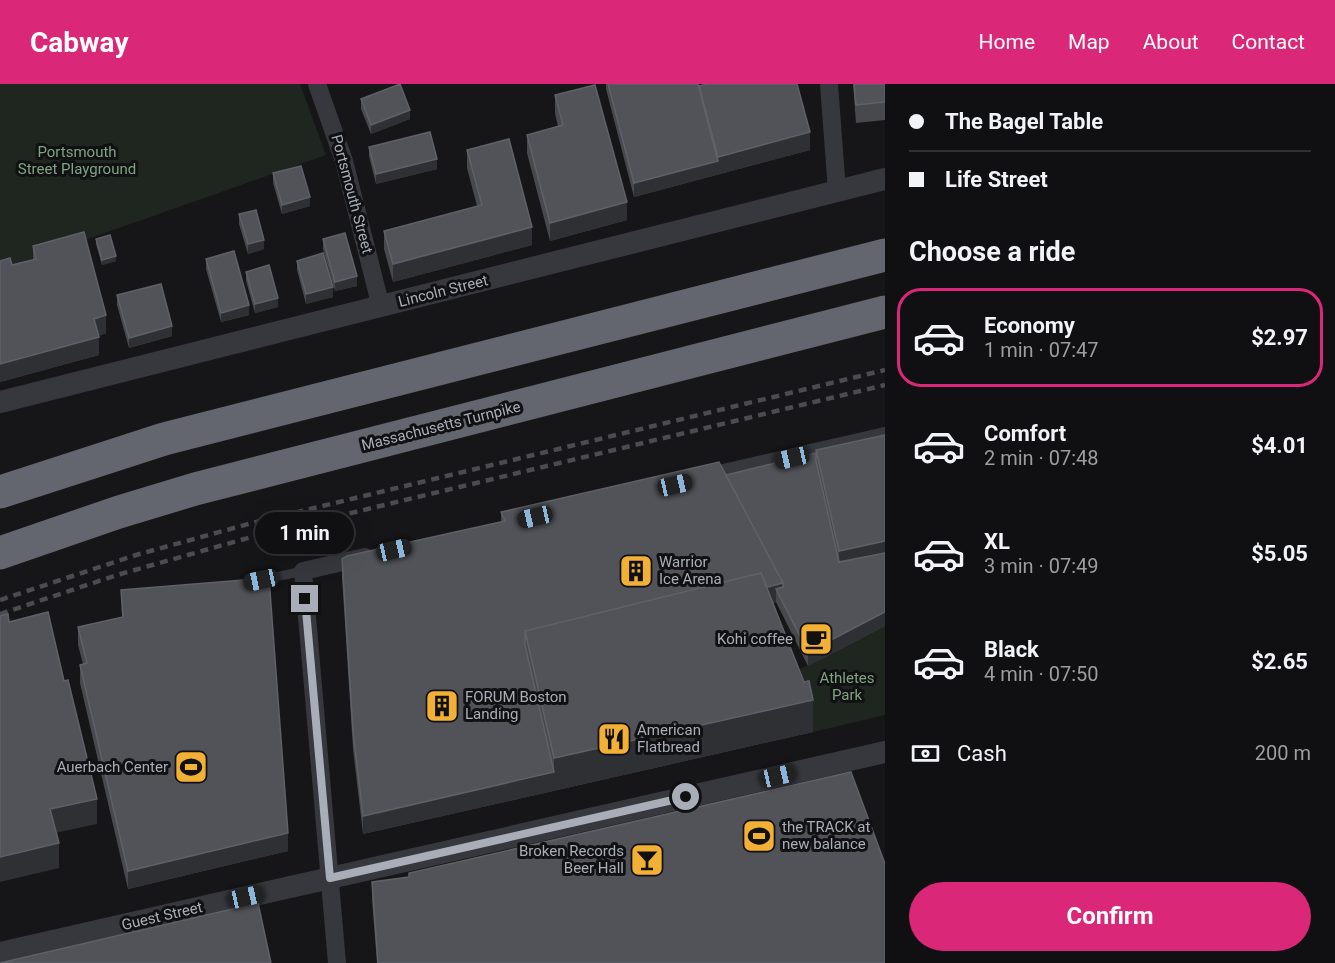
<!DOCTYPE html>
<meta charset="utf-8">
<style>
:root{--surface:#101012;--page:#19191b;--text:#f1f3f6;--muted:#9c9d9f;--line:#303032;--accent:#db2777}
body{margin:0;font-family:Roboto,sans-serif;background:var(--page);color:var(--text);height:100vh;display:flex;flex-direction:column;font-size:22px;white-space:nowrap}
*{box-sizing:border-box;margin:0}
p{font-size:20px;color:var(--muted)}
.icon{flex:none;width:33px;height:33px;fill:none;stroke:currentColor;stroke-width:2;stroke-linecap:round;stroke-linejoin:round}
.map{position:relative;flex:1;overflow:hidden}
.side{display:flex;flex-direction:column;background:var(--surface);width:450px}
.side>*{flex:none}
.hud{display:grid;align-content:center;height:132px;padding:0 24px;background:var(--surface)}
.end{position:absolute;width:27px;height:27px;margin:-14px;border:8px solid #a8adb8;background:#111;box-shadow:0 0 0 3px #111}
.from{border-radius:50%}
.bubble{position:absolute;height:42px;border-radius:21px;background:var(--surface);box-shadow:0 6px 24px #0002,0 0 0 2px var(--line);font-size:20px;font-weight:700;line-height:42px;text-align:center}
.car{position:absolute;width:18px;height:36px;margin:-18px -9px;border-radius:8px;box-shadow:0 0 4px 2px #0007;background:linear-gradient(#222 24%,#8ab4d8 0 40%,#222 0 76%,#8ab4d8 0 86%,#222 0)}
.hud b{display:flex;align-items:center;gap:21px;height:57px;font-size:22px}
.hud b+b{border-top:2px solid var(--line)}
.hud i{width:15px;height:15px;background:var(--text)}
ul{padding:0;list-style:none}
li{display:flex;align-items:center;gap:18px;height:99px;margin:0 12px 9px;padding:0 12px;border:3px solid transparent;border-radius:24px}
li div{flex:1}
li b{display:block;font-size:22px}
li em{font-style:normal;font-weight:700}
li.on{border-color:var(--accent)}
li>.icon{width:54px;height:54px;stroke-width:1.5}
h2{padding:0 24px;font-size:27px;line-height:72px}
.pay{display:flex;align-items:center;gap:15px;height:66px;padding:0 24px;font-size:22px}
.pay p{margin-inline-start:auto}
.cta{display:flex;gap:12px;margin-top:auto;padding:12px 24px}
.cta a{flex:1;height:69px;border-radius:36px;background:var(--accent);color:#fff;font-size:24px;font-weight:700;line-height:69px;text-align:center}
header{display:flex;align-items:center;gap:36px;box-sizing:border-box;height:84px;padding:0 30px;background:var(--accent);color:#fff}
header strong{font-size:28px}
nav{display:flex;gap:33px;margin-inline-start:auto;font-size:21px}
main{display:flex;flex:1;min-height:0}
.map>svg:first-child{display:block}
.green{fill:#1e261f}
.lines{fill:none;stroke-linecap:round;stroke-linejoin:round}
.service{stroke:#37383d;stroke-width:9}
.minor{stroke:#37383d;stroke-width:18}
.tertiary{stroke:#37383d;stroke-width:22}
.motorway{stroke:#63666e;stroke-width:33}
.rail{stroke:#4a4c52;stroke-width:4.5;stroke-dasharray:8 6;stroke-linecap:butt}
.wall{fill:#47494d}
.shaded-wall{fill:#2f3033}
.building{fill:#525359;stroke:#5f6168;stroke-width:1.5}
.route{stroke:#a8adb8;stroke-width:8}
.labels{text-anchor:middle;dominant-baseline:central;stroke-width:6;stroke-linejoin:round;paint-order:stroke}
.park-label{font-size:15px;fill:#7fa381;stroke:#111113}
.street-label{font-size:15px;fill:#a8adb8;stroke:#111113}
.poi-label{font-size:15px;fill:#a8adb8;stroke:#111113;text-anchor:start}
</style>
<header>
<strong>Cabway</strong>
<nav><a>Home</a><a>Map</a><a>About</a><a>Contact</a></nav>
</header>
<main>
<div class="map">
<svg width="885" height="879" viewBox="0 0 885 879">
<rect width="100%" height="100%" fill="#161618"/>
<!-- green -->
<path class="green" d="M0,0H300L326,71L0,186Z
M885,542V631L813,648L809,630L788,591Z"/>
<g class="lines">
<!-- service -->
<path class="service" d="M257,497L303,487"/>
<!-- minor -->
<path class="minor" d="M317,0L344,77L381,223
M829,0L837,107
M702,394L885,352
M337,879L303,487L365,473"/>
<!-- tertiary -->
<path class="tertiary" d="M0,318L885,95
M0,869L885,668"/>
<!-- motorway -->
<path class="motorway" d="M0,408L164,355L885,171
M0,469L119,428L195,405L885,228"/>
<!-- rail -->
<path class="rail" d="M0,516L136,471L252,439L885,286
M0,530L117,491L255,452L885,301"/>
</g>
<!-- wall -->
<path class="wall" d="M606,0H698L699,5L810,66L634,113L606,5Z
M853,0H885V36L856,39Z
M555,11L627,136L550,157L527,69V51L558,42L555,30Z
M361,15L410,35L371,50L361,25Z
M369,63L437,85L376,100L369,72Z
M467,66L532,161L393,198L384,165V147L477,122L467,84Z
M273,89L310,122L282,130L273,99Z
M239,130L264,165L248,170L239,140Z
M96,155L116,177L102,181L96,160Z
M323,155L357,202L335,207L323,165Z
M33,162L106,249L98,252L99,271L0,298V177L12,181L33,176Z
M206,175L249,231L221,238L206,185Z
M297,177L333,213L306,220L297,186Z
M246,188L278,223L255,229L246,197Z
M117,211L172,252L129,264L117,221Z
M885,351V542L808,582L776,518L773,519L813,648L363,750L353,665L342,493V475L501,438V428L726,391L816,369V366Z
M121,506L288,767L128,805L80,599V581L83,580L78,561V543L122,533Z
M409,789L885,879H377L372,816V798L409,793Z"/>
<!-- shaded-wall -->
<path class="shaded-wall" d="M410,26V35L371,50V41Z
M810,48V66L634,113V99L718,77V73Z
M437,75V85L376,100V90Z
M310,113V122L282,130V121Z
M627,118V136L550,157V139Z
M532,143V161L393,198V180Z
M264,156V165L248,170V160Z
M116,172V177L102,181V176Z
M357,192V202L335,207V198Z
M333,203V213L306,220V210Z
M278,214V223L255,229V220Z
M249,221V231L221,238V229Z
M106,231V249L94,253V235Z
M172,242V252L129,264V254Z
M99,253V271L0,298V280Z
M885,457V482L839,492V467Z
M783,499L782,517L776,505V518L532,577L528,560Z
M885,528V542L808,582V568Z
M813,616V648L363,750V732L554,688V674Z
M97,715V740L50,750V725Z
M288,749V767L128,805V787Z
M59,759V784L0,798V773Z"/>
<!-- building -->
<path class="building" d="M400,0L410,26L371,41L361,15Z
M608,0H698L718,77L634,99Z
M707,0H797L810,48L718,73L699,2Z
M854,0H885V18L856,21Z
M595,1L627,118L550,139L527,51L563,41L555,11Z
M430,48L437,75L376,90L369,63Z
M509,55L532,143L393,180L384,147L482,121L467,66Z
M301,82L310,113L282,121L273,89Z
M256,126L264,156L248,160L239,130Z
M84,148L106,231L94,235L99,253L0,280V177L10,174L12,181L36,175L33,162Z
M345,149L357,192L335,198L323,155Z
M110,151L116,172L102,176L96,155Z
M234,167L249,221L221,229L206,175Z
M323,169L333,203L306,210L297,177Z
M269,181L278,214L255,220L246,188Z
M161,200L172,242L129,254L117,211Z
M885,351V457L839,467L816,366Z
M816,369V377L839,478L885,469V528L808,568L776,505L783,503V499L726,391Z
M719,378L783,499L767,503L761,489L525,547V561L554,688L363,732L353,647L342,475L347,472L505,437L501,428Z
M761,489L804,598L809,597L813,616L554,674L525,547Z
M269,494L288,749L128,787L80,581L87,579L78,543L123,533L121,506Z
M48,528L64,597L68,596L97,715L50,725L59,759L0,773V532L8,530L9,538Z
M851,688L885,780V879H378L372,798L409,793V789Z
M258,819L271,879H0Z"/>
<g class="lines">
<!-- route -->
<path class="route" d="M305,515L330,794L686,713"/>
</g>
<!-- icons -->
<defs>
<g id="building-square" transform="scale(1.725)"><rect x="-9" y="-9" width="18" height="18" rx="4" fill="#f2b134" stroke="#111113"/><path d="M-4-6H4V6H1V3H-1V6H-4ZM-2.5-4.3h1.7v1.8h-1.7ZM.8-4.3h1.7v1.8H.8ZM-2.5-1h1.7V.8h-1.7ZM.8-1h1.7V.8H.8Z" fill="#111"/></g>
<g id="cafe-square" transform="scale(1.725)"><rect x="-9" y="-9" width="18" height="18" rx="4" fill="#f2b134" stroke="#111113"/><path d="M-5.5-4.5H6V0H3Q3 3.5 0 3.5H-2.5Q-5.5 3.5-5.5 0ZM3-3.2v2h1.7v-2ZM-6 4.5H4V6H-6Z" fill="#111"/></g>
<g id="restaurant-square" transform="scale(1.725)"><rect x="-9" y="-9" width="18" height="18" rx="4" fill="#f2b134" stroke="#111113"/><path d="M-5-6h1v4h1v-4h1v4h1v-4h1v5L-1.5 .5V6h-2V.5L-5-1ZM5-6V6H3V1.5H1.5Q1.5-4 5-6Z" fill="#111"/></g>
<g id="stadium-square" transform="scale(1.725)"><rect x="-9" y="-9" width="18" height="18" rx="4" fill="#f2b134" stroke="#111113"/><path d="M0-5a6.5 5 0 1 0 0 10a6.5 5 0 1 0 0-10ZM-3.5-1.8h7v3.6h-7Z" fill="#111"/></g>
<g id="bar-square" transform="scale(1.725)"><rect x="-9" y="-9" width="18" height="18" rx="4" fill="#f2b134" stroke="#111113"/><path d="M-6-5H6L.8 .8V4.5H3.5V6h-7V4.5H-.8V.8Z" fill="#111"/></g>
</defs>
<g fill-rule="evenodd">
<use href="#building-square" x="636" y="487"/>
<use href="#cafe-square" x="816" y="555"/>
<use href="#building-square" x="442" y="622"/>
<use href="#restaurant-square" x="614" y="655"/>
<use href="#stadium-square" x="191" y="683"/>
<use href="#stadium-square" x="759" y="752"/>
<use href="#bar-square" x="647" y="776"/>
</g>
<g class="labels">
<!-- park labels -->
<g class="park-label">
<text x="77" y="68">Portsmouth<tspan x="77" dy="17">Street Playground</tspan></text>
<text x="847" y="594">Athletes<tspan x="847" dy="17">Park</tspan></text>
</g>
<!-- street labels -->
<g class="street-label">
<text transform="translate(352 110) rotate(75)">Portsmouth Street</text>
<text transform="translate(443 207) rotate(-14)">Lincoln Street</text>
<text transform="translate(441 342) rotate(-14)">Massachusetts Turnpike</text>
<text transform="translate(162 832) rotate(-13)">Guest Street</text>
</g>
<!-- poi labels -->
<g class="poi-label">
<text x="659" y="478">Warrior<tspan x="659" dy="17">Ice Arena</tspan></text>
<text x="793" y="555" text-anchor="end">Kohi coffee</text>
<text x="465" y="613">FORUM Boston<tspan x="465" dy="17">Landing</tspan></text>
<text x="637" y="646">American<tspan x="637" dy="17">Flatbread</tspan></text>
<text x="168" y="683" text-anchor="end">Auerbach Center</text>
<text x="782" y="743">the TRACK at<tspan x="782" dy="17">new balance</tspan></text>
<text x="624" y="767" text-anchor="end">Broken Records<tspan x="624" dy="17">Beer Hall</tspan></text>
</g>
</g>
</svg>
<i class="end from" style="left:686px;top:713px"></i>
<i class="end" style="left:305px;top:515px"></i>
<div class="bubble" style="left:255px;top:428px;width:99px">1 min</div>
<i class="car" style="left:792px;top:374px;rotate:257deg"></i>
<i class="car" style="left:675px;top:401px;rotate:77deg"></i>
<i class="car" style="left:535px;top:433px;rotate:257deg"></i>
<i class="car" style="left:394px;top:466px;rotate:77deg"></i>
<i class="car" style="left:261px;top:496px;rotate:258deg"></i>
<i class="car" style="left:778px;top:692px;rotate:77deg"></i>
<i class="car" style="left:246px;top:813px;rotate:77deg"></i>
</div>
<section class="side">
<div class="hud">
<b><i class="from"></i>The Bagel Table</b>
<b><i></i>Life Street</b>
</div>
<h2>Choose a ride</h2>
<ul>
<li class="on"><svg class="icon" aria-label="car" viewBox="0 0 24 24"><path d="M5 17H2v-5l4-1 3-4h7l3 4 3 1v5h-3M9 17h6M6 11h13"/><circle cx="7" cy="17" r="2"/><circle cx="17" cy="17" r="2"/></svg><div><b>Economy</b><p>1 min · 07:47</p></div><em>$2.97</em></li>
<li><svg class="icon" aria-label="car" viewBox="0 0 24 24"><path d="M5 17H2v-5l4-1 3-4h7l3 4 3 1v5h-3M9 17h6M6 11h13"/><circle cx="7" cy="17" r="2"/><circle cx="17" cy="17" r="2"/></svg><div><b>Comfort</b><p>2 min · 07:48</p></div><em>$4.01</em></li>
<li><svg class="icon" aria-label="car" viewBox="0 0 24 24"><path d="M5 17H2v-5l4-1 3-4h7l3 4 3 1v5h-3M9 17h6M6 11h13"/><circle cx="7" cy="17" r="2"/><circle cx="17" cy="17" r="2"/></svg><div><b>XL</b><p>3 min · 07:49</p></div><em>$5.05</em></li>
<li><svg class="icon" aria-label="car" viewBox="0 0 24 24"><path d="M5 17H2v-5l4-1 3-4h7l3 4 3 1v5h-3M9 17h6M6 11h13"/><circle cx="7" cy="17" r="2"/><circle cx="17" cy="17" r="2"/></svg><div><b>Black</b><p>4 min · 07:50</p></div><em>$2.65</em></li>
</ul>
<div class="pay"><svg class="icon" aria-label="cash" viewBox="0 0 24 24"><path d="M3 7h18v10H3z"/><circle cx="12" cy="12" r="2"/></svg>Cash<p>200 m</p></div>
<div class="cta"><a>Confirm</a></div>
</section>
</main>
